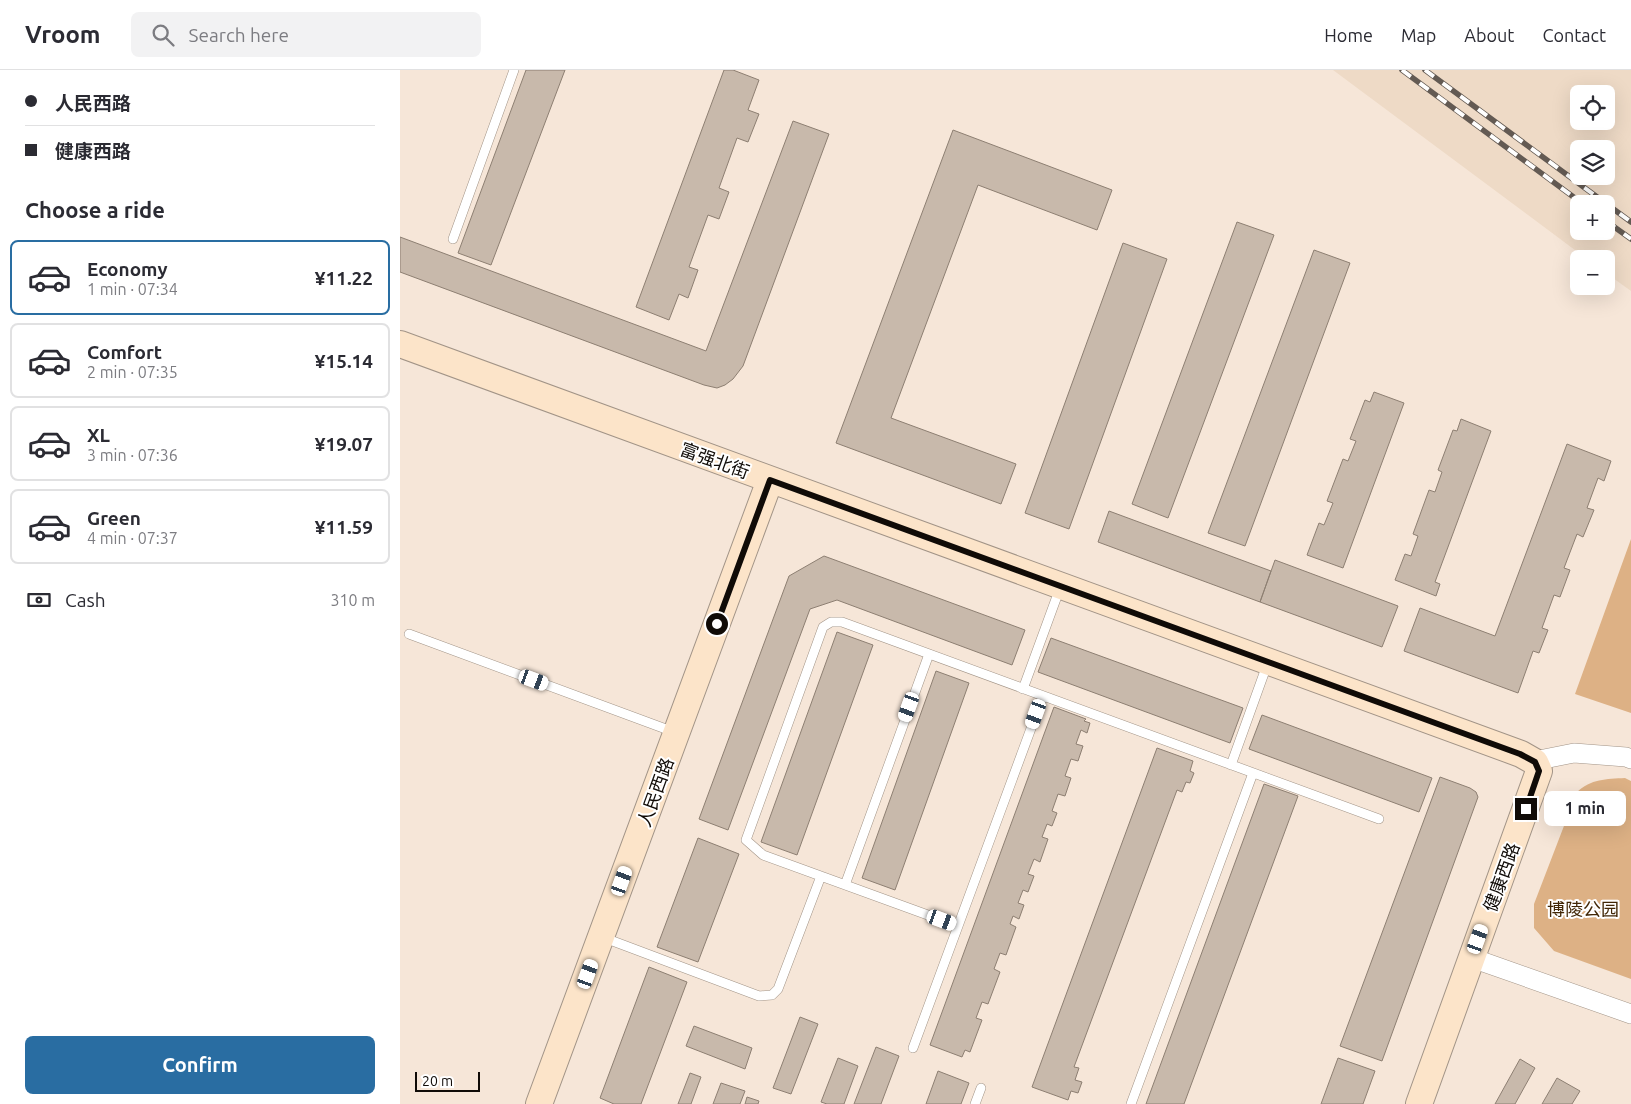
<!DOCTYPE html>
<meta charset="utf-8">
<style>
:root{--surface:#fff;--page:#f2f2f3;--text:#2b2b33;--muted:#7c7c81;--line:#e1e1e2;--accent:#296da2}
body{margin:0;font-family:Ubuntu,"Noto Sans SC",sans-serif;background:var(--page);color:var(--text);height:100vh;display:flex;flex-direction:column;font-size:19px;white-space:nowrap}
*{box-sizing:border-box;margin:0}
p{font-size:16px;color:var(--muted)}
.icon{flex:none;width:28px;height:28px;fill:none;stroke:currentColor;stroke-width:2;stroke-linecap:round;stroke-linejoin:round}
.map{position:relative;flex:1;overflow:hidden}
.sheet{display:flex;flex-direction:column;background:var(--surface);width:400px}
.sheet>*{flex:none}
.banner{display:grid;align-content:center;height:110px;padding:0 25px;background:var(--surface)}
.fabs{position:absolute;left:1170px;top:15px;display:grid;gap:10px}
.fabs a{display:grid;place-items:center;width:45px;height:45px;border-radius:8px;background:var(--surface);box-shadow:0 5px 20px #0002;font-size:25px}
.scale{position:absolute;left:15px;bottom:12px;width:65px;box-sizing:border-box;padding-left:5px;border:2px solid #100b07;border-top:0;font-size:14px;line-height:18px;white-space:nowrap;color:#100b07;-webkit-text-stroke:4px #fff;paint-order:stroke}
.end{position:absolute;width:22px;height:22px;margin:-11px;border:6px solid #100b07;background:#fff;box-shadow:0 0 0 2px #fff}
.from{border-radius:50%}
.bubble{position:absolute;height:35px;border-radius:8px;background:var(--surface);box-shadow:0 5px 20px #0002;font-size:16px;font-weight:700;line-height:35px;text-align:center}
.car{position:absolute;width:15px;height:30px;margin:-15px -8px;border-radius:6px;box-shadow:0 0 4px 1px #0007;background:linear-gradient(#fff 24%,#345 0 40%,#fff 0 76%,#345 0 86%,#fff 0)}
.banner b{display:flex;align-items:center;gap:18px;height:48px;font-size:19px}
.banner b+b{border-top:1px solid var(--line)}
.banner i{width:12px;height:12px;background:var(--text)}
ul{padding:0;list-style:none}
li{display:flex;align-items:center;gap:15px;height:75px;margin:0 10px 8px;padding:0 15px;border:2px solid var(--line);border-radius:8px}
li div{flex:1}
li b{display:block;font-size:19px}
li em{font-style:normal;font-weight:700}
li.active{border-color:var(--accent)}
li>.icon{width:45px;height:45px;stroke-width:1.5}
h2{padding:0 25px;font-size:22px;line-height:60px}
.pay{display:flex;align-items:center;gap:12px;height:55px;padding:0 25px;font-size:19px}
.pay p{margin-inline-start:auto}
.cta{display:flex;gap:10px;margin-top:auto;padding:10px 25px}
.cta a{flex:1;height:58px;border-radius:8px;background:var(--accent);color:#fff;font-size:20px;font-weight:700;line-height:58px;text-align:center}
header{display:flex;align-items:center;gap:30px;box-sizing:border-box;height:70px;padding:0 25px;background:var(--surface);border-bottom:1px solid var(--line)}
header strong{font-size:24px}
nav{display:flex;gap:28px;margin-inline-start:auto;font-size:18px}
.search{width:350px;height:45px;background:var(--page);display:flex;align-items:center;gap:12px;box-sizing:border-box;padding:0 18px;border-radius:8px;color:var(--muted);font-size:19px}
main{display:flex;flex:1;min-height:0}
.map>svg:first-child{display:block}
.built{fill:#eedac6;fill-rule:evenodd}
.green{fill:#ddb185}
.building{fill:#c8b9ab;stroke:#8d7f72}
.lines{fill:none;stroke-linecap:round;stroke-linejoin:round}
.lane-casing{stroke:#a29487;stroke-width:10}
.street-casing{stroke:#a29487;stroke-width:20}
.secondary-casing{stroke:#a29487;stroke-width:28}
.lane{stroke:#fff;stroke-width:9}
.street{stroke:#fff;stroke-width:19}
.secondary{stroke:#fce4c9;stroke-width:26}
.rail-casing{stroke:#635a53;stroke-width:5.5}
.rail{stroke:#fff;stroke-width:4;stroke-dasharray:11;stroke-linecap:butt}
.route{stroke:#100b07;stroke-width:6}
.labels{text-anchor:middle;dominant-baseline:central;stroke-width:4;stroke-linejoin:round;paint-order:stroke}
.street-label{font-size:18px;fill:#100b07;stroke:#fff}
.park-label{font-size:18px;fill:#422706;stroke:#fff}
</style>
<header>
<strong>Vroom</strong>
<div class="search"><svg class="icon" aria-label="search" viewBox="0 0 24 24"><circle cx="10" cy="10" r="6"/><path d="M15 15l6 6"/></svg>Search here</div>
<nav><a>Home</a><a>Map</a><a>About</a><a>Contact</a></nav>
</header>
<main>
<section class="sheet">
<div class="banner">
<b><i class="from"></i>人民西路</b>
<b><i></i>健康西路</b>
</div>
<h2>Choose a ride</h2>
<ul>
<li class="active"><svg class="icon" aria-label="car" viewBox="0 0 24 24"><path d="M5 17H2v-5l4-1 3-4h7l3 4 3 1v5h-3M9 17h6M6 11h13"/><circle cx="7" cy="17" r="2"/><circle cx="17" cy="17" r="2"/></svg><div><b>Economy</b><p>1 min · 07:34</p></div><em>¥11.22</em></li>
<li><svg class="icon" aria-label="car" viewBox="0 0 24 24"><path d="M5 17H2v-5l4-1 3-4h7l3 4 3 1v5h-3M9 17h6M6 11h13"/><circle cx="7" cy="17" r="2"/><circle cx="17" cy="17" r="2"/></svg><div><b>Comfort</b><p>2 min · 07:35</p></div><em>¥15.14</em></li>
<li><svg class="icon" aria-label="car" viewBox="0 0 24 24"><path d="M5 17H2v-5l4-1 3-4h7l3 4 3 1v5h-3M9 17h6M6 11h13"/><circle cx="7" cy="17" r="2"/><circle cx="17" cy="17" r="2"/></svg><div><b>XL</b><p>3 min · 07:36</p></div><em>¥19.07</em></li>
<li><svg class="icon" aria-label="car" viewBox="0 0 24 24"><path d="M5 17H2v-5l4-1 3-4h7l3 4 3 1v5h-3M9 17h6M6 11h13"/><circle cx="7" cy="17" r="2"/><circle cx="17" cy="17" r="2"/></svg><div><b>Green</b><p>4 min · 07:37</p></div><em>¥11.59</em></li>
</ul>
<div class="pay"><svg class="icon" aria-label="cash" viewBox="0 0 24 24"><path d="M3 7h18v10H3z"/><circle cx="12" cy="12" r="2"/></svg>Cash<p>310 m</p></div>
<div class="cta"><a>Confirm</a></div>
</section>
<div class="map">
<svg width="1231" height="1034" viewBox="0 0 1231 1034">
<rect width="100%" height="100%" fill="#f6e6d8"/>
<!-- built -->
<path class="built" d="M933,0H1231V221L1206,203V189H1187ZM1179,24H1206V51H1179ZM1179,79H1206V106H1179ZM1179,134H1206V161H1179Z"/>
<!-- green -->
<path class="green" d="M1231,469V643L1175,624Z
M1225,708L1231,711V909L1154,881L1134,858V834L1177,722C1191,709 1206,709 1225,708Z"/>
<!-- building -->
<path class="building" d="M126,0H165L91,195L58,183Z
M324,0H333L359,10L348,40L359,44L348,72L337,68L319,118L329,122L319,149L308,145L289,197L298,200L288,228L279,224L269,250L236,237Z
M393,51L429,64L343,296L333,309L325,315L317,318L304,315L0,202V167L306,281Z
M553,60L712,120L697,160L578,115L491,348L616,394L601,434L436,373Z
M837,152L874,165L768,448L732,434Z
M723,173L767,189L669,459L625,443Z
M914,180L950,193L845,476L808,463Z
M974,322L1004,333L943,498L907,485L919,453L924,455L933,433L927,431L943,389L948,391L956,371L950,369L965,330L970,332Z
M1061,349L1091,361L1035,512L1040,514L1036,526L995,510L1005,484L1011,486L1018,466L1013,464L1029,420L1035,422L1042,402L1038,400L1053,360L1057,361Z
M1167,374L1211,391L1204,411L1198,408L1187,438L1194,440L1183,467L1177,464L1164,498L1170,500L1160,527L1154,525L1142,558L1148,560L1139,583L1133,581L1118,623L1004,581L1020,538L1095,566Z
M709,441L871,501L860,532L698,472Z
M424,486L625,560L612,595L437,530L410,539L328,760L299,749L389,506Z
M875,490L998,536L982,577L860,532Z
M437,562L473,575L397,785L361,772Z
M651,568L843,638L830,673L638,602Z
M536,601L569,613L495,820L462,808Z
M654,637L686,649L684,651L690,653L687,663L681,660L676,674L683,676L678,691L671,689L665,706L671,708L665,726L658,724L652,741L657,743L652,756L647,754L642,767L648,769L640,792L634,789L628,804L634,806L628,822L623,820L618,833L624,835L619,849L613,846L610,854L616,857L606,885L600,883L594,899L600,902L588,934L582,932L576,948L582,950L570,982L565,980L562,987L530,975Z
M862,645L1032,708L1019,742L849,679Z
M757,678L793,691L790,701L794,703L790,713L786,712L782,722L777,720L674,997L679,998L675,1010L682,1012L678,1023L671,1021L668,1030L632,1017Z
M1040,707L1070,718L1076,722L1078,727L982,991L940,976Z
M864,714L898,726L784,1034H746Z
M298,768L339,784L298,892L257,877Z
M249,897L287,912L241,1034H214L200,1028Z
M400,947L418,954L391,1024L373,1018Z
M294,956L352,978L345,999L286,976Z
M476,977L499,986L481,1034H454Z
M438,988L458,996L444,1034H427L421,1032Z
M938,988L975,1001L963,1034H921Z
M1120,989L1135,998L1115,1034H1095Z
M538,1001L569,1013L561,1034H526Z
M290,1003L301,1007L291,1034H278Z
M1157,1008L1180,1021L1172,1034H1142Z
M321,1013L345,1021L340,1034H313Z
M347,1027L359,1031L358,1034H345Z"/>
<g class="lines">
<!-- lane casing -->
<g class="lane-casing">
<path id="lane" d="M53,169L114,0
M9,564L274,662
M623,619L660,518
M831,695L867,595
M445,815L529,584
M558,856L363,785L346,770L423,557L431,552H442L979,749
M202,867L359,926L372,925L378,919L421,806
M513,978L643,626
M575,1034L581,1018
M731,1034L853,703"/>
</g>
<!-- street casing -->
<g class="street-casing">
<path id="street" d="M1134,691L1174,683L1226,687L1231,689
M1072,888L1231,944"/>
</g>
<!-- secondary casing -->
<g class="secondary-casing">
<path id="secondary" d="M0,274L1121,684L1135,692L1139,701L1019,1034
M139,1034L370,410"/>
</g>
<!-- lane -->
<use href="#lane" class="lane"/>
<!-- street -->
<use href="#street" class="street"/>
<!-- secondary -->
<use href="#secondary" class="secondary"/>
<!-- rail casing -->
<g class="rail-casing">
<path id="rail" d="M1002,0L1183,134
M1025,0L1231,152
M1206,151L1231,169"/>
</g>
<!-- rail -->
<use href="#rail" class="rail"/>
</g>
<g class="lines">
<!-- route -->
<path class="route" d="M317,554L370,410L1120,684L1135,692L1139,701L1126,739"/>
</g>
<g class="labels">
<!-- street labels -->
<g class="street-label">
<text transform="translate(315 390) rotate(20)">富强北街</text>
<text transform="translate(255 722) rotate(-70)">人民西路</text>
<text transform="translate(1101 807) rotate(-70)">健康西路</text>
</g>
<!-- park labels -->
<g class="park-label">
<text x="1183" y="839">博陵公园</text>
</g>
</g>
</svg>
<div class="fabs">
<a><svg class="icon" aria-label="locate" viewBox="0 0 24 24"><circle cx="12" cy="12" r="6"/><path d="M12 2v4M12 18v4M2 12h4M18 12h4"/></svg></a>
<a><svg class="icon" aria-label="layers" viewBox="0 0 24 24"><path d="M12 4l9 5-9 5-9-5zM3 14l9 5 9-5"/></svg></a>
<a>+</a>
<a>−</a>
</div>
<div class="scale">20 m</div>
<i class="end from" style="left:317px;top:554px"></i>
<i class="end" style="left:1126px;top:739px"></i>
<div class="bubble" style="left:1144px;top:721px;width:82px">1 min</div>
<i class="car" style="left:134px;top:610px;rotate:110deg"></i>
<i class="car" style="left:509px;top:637px;rotate:200deg"></i>
<i class="car" style="left:636px;top:644px;rotate:200deg"></i>
<i class="car" style="left:222px;top:811px;rotate:20deg"></i>
<i class="car" style="left:542px;top:850px;rotate:110deg"></i>
<i class="car" style="left:1078px;top:869px;rotate:20deg"></i>
<i class="car" style="left:188px;top:904px;rotate:20deg"></i>
</div>
</main>
